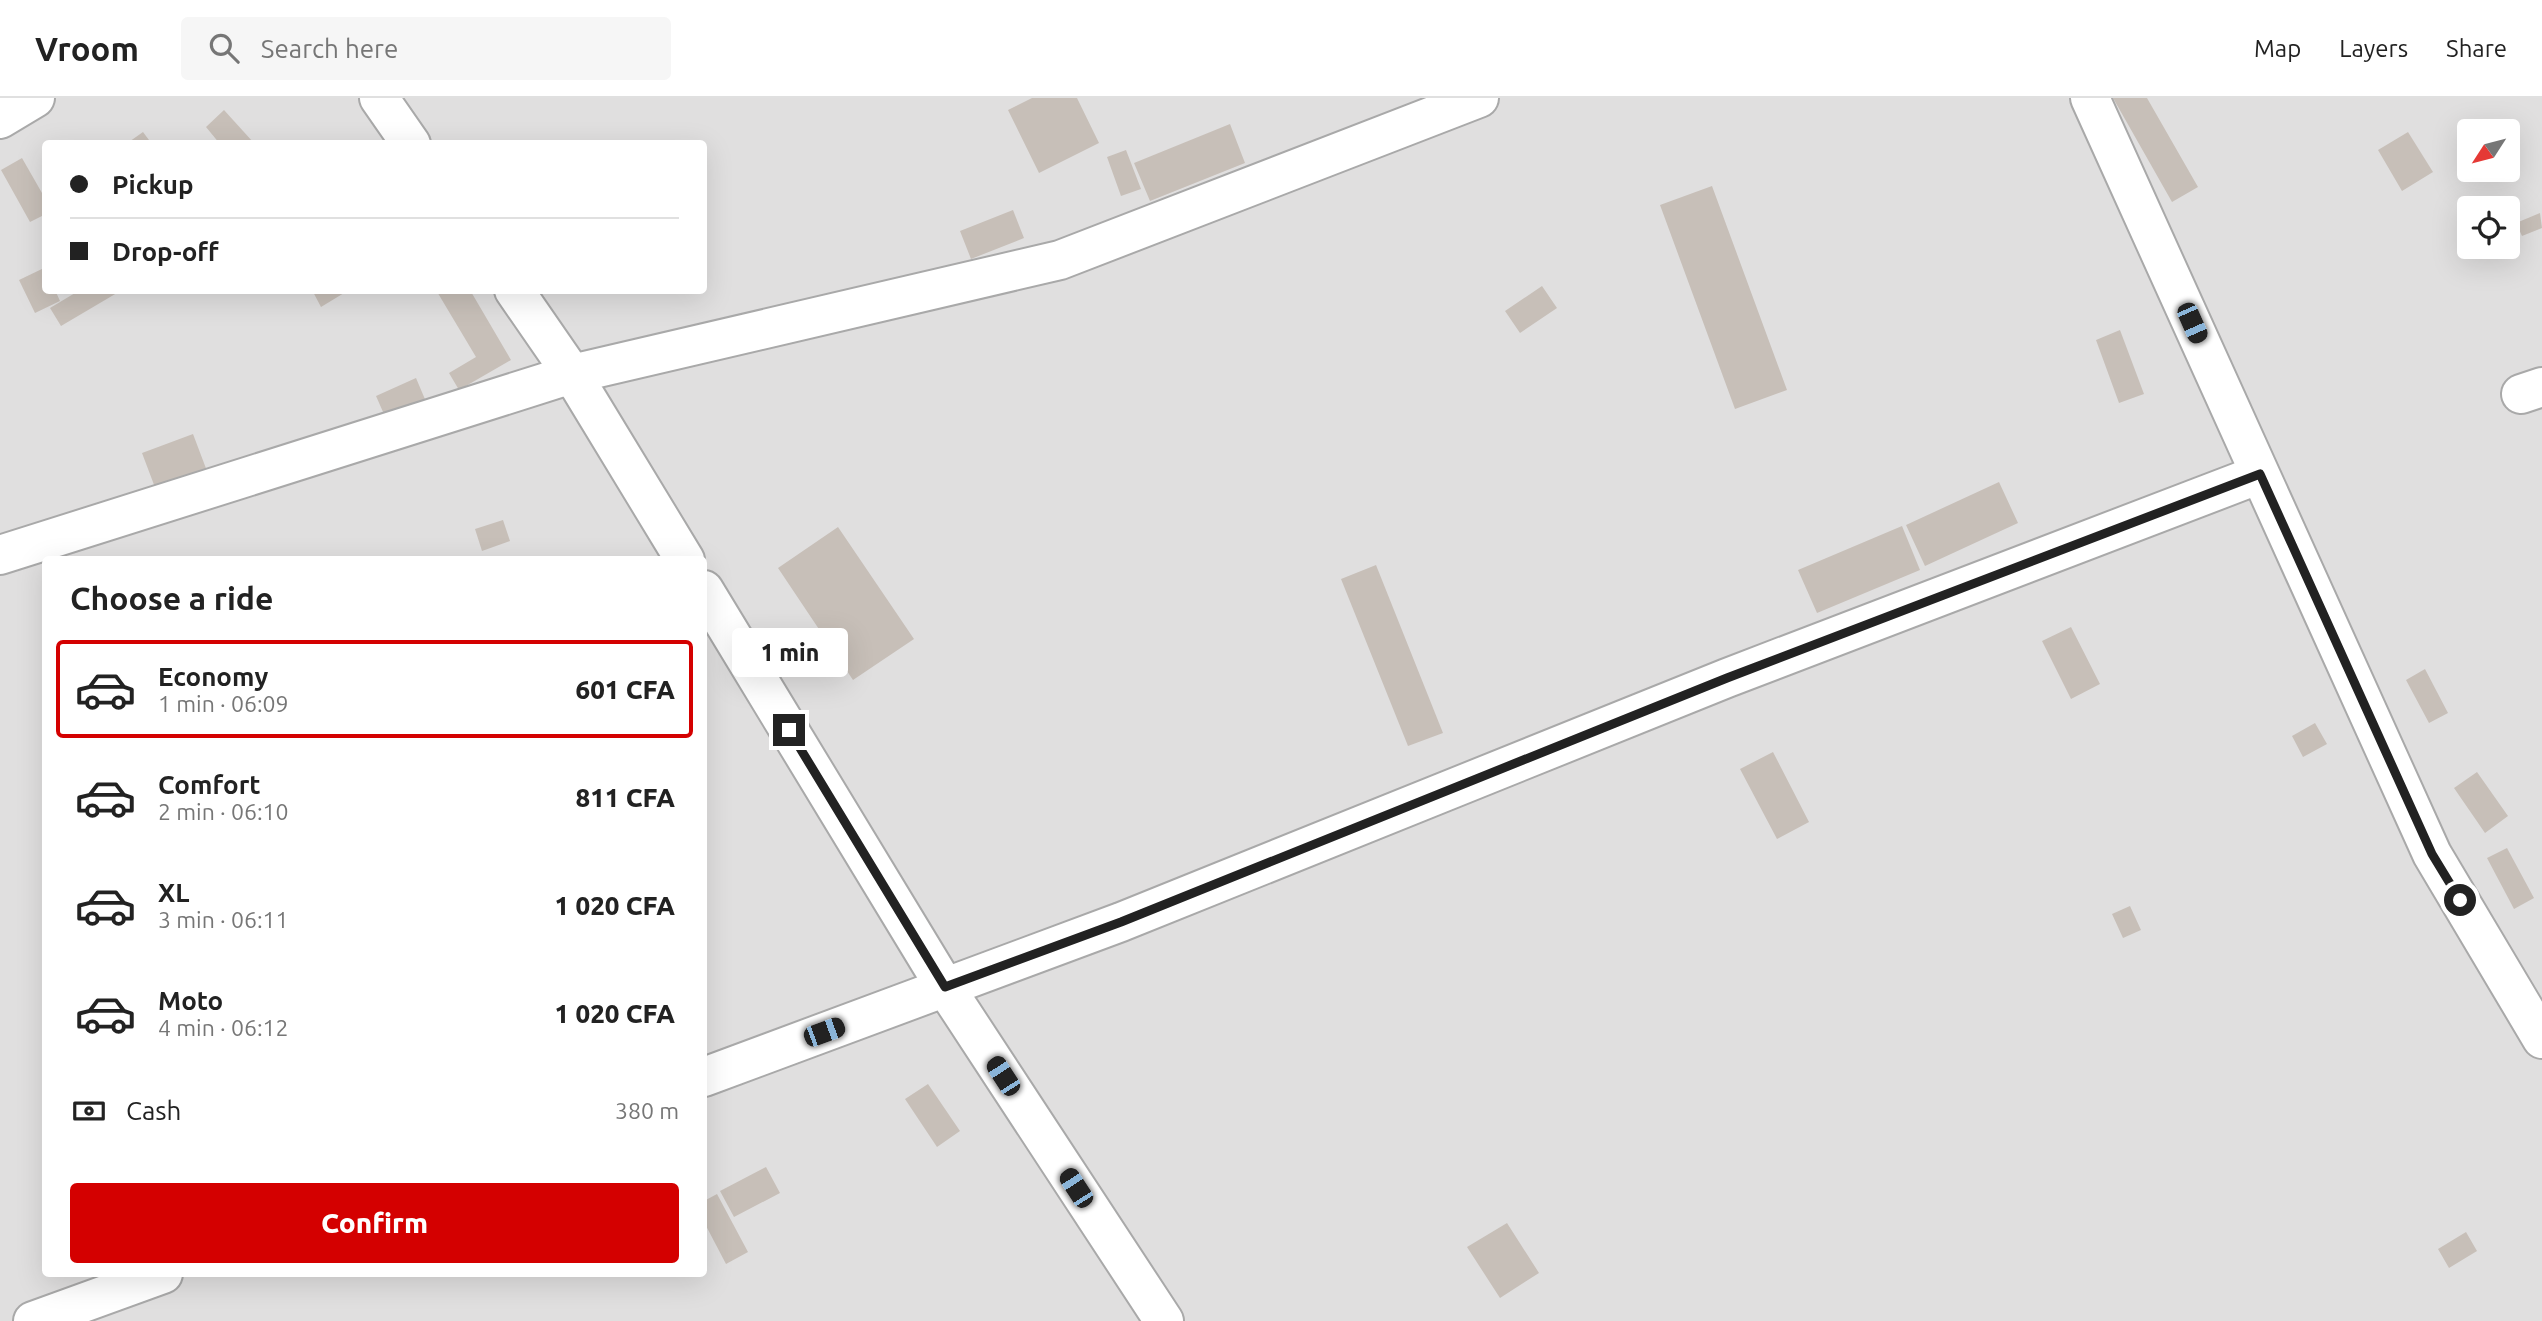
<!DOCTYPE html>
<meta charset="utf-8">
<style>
:root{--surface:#fff;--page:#f6f6f6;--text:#222;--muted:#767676;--line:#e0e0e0;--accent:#d40000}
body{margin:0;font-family:Ubuntu,sans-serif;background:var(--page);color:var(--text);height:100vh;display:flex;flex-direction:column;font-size:26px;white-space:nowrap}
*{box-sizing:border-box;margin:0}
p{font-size:23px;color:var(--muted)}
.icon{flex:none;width:38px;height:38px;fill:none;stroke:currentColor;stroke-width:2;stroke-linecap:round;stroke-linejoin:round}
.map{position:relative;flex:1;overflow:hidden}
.drawer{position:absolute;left:42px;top:458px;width:665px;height:721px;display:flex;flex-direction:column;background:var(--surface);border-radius:7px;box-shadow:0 7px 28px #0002}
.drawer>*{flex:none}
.banner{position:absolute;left:42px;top:42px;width:665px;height:154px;border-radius:7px;box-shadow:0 7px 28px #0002;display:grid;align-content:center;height:154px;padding:0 28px;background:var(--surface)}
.needle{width:46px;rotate:234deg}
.tools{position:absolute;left:2457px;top:21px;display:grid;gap:14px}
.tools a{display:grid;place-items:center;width:63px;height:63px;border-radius:7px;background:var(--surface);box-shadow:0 7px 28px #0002;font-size:35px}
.end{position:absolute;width:32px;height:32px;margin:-16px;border:9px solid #222;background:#fff;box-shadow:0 0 0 4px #fff}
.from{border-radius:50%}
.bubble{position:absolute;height:49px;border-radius:7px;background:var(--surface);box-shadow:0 7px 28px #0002;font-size:23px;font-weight:800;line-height:49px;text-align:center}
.car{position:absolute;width:21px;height:42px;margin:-21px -10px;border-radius:9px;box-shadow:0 0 5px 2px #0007;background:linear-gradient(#222 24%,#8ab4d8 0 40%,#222 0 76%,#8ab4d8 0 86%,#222 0)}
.banner b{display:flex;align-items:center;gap:24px;height:66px;font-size:26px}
.banner b+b{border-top:2px solid var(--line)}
.banner i{width:18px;height:18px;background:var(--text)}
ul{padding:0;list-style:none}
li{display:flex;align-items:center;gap:21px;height:98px;margin:0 14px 10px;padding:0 14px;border:4px solid transparent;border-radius:7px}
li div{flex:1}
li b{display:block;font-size:26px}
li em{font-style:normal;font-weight:800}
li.current{border-color:var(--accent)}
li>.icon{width:63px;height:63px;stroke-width:1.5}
h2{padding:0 28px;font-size:32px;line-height:84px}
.pay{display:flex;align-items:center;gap:18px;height:77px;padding:0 28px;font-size:26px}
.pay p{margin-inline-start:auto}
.primary-button{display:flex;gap:14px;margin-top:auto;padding:14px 28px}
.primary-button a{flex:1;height:80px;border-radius:7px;background:var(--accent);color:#fff;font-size:28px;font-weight:800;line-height:80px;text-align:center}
header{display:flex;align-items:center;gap:42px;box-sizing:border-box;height:98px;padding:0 35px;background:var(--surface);border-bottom:2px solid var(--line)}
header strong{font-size:33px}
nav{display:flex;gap:38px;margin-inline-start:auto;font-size:24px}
.search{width:490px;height:63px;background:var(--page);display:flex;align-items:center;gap:18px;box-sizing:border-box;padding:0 24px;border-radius:7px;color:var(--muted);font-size:26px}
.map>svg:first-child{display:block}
.residential{fill:#e0dfdf;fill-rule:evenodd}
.building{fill:#c7bfb8}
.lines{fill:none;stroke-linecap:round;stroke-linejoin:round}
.minor-casing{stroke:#a9a9a9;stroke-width:42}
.minor{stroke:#fff;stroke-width:38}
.route{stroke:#222;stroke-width:9}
</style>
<header>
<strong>Vroom</strong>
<div class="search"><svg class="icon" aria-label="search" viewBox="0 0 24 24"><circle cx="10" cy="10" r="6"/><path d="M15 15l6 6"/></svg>Search here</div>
<nav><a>Map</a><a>Layers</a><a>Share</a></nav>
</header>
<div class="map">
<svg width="2542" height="1223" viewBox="0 0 2542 1223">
<rect width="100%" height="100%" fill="#f2efe9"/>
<!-- residential -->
<path class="residential" d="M0,0H2542V1223H0ZM2469,33H2508V72H2469ZM46,46H704V192H46ZM2469,110H2508V149H2469ZM46,462H704V1176H46Z"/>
<!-- building -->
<path class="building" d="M1032,0H1077L1099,45L1039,75L1008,12Z
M2113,0H2147L2198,89L2172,104Z
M224,12L253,44L251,46H220L206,29Z
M1230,26L1245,65L1150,103L1134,65Z
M143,34L152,46H126Z
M2408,34L2433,74L2402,93L2378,52Z
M1126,52L1141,91L1121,98L1107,59Z
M22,60L46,102V116L30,124L1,72Z
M1712,88L1787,292L1735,311L1660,107Z
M1013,112L1024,140L971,161L960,133Z
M2540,115L2542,130L2522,138L2516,125Z
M44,170L46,192H55L60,203L35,215L19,182Z
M1542,188L1557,210L1520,235L1505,213Z
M80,192H122L61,228L50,210Z
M312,192H349L321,209Z
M436,192H470L511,262L459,292L449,275L476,259Z
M2120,232L2144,296L2119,305L2096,242Z
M416,280L427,306L387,323L376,298Z
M193,336L210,381L159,400L142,355Z
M1999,384L2018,425L1925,468L1906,427Z
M503,422L510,443L482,453L475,431Z
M1902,428L1920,472L1817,515L1798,472Z
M838,429L914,541L853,582L778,470Z
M1376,467L1443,635L1408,648L1341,481Z
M2071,529L2100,586L2071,601L2042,543Z
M2425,571L2448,615L2429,625L2406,582Z
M2315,625L2327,646L2303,659L2292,638Z
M1773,654L1809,724L1777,741L1740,671Z
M2477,674L2508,718L2485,735L2454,690Z
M2507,750L2534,800L2514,811L2487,760Z
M2130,808L2141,832L2123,840L2112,816Z
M928,986L960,1033L937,1049L905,1001Z
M766,1069L780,1095L734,1119L720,1093Z
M717,1096L748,1154L726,1166L704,1124V1103Z
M1507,1125L1539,1175L1500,1200L1467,1149Z
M2466,1134L2477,1153L2449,1170L2438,1151Z"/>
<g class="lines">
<!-- minor casing -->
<g class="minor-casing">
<path id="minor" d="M379,0L411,46
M2090,0L2432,756L2542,941
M0,21L35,0
M514,192L572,276L685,462
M2521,296L2542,289
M0,457L572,276L1060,162L1479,0
M704,492L945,889L1164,1223
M704,979L1121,824L1727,580L2260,376
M33,1223L163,1176"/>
</g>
<!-- minor -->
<use href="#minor" class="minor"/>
</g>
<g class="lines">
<!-- route -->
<path class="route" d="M789,632L945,889L1121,824L1727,580L2260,376L2432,756L2460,802"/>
</g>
</svg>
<div class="tools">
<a><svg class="needle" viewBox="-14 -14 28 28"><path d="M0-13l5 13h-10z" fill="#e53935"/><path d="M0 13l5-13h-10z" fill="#767676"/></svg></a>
<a><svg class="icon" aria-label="locate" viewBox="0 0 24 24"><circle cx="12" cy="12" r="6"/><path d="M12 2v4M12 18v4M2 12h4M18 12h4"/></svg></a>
</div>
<i class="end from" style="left:2460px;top:802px"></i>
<i class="end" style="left:789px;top:632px"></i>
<div class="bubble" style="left:732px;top:530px;width:116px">1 min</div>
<i class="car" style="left:2192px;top:225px;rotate:156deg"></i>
<i class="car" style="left:824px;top:934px;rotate:70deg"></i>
<i class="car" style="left:1003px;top:978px;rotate:327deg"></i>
<i class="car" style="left:1076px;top:1090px;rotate:327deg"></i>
<div class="banner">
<b><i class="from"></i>Pickup</b>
<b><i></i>Drop-off</b>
</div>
<section class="drawer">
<h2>Choose a ride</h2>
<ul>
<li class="current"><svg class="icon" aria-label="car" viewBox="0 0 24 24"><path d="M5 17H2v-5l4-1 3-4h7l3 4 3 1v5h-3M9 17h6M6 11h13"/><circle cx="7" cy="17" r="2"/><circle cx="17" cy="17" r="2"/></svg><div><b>Economy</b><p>1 min · 06:09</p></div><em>601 CFA</em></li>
<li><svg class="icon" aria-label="car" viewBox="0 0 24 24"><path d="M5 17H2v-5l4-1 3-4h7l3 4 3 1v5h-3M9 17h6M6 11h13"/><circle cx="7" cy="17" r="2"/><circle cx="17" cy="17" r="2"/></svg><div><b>Comfort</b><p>2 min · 06:10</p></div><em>811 CFA</em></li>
<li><svg class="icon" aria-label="car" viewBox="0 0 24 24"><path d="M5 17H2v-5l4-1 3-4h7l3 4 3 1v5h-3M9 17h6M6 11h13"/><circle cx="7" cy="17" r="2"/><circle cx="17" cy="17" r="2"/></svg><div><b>XL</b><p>3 min · 06:11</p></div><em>1 020 CFA</em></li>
<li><svg class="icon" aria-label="car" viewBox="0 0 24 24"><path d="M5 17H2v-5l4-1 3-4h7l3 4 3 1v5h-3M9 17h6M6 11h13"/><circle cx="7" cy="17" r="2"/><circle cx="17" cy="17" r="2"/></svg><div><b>Moto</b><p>4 min · 06:12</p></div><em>1 020 CFA</em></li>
</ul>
<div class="pay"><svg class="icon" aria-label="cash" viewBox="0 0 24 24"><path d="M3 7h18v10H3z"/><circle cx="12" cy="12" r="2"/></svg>Cash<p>380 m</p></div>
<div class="primary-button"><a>Confirm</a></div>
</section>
</div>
